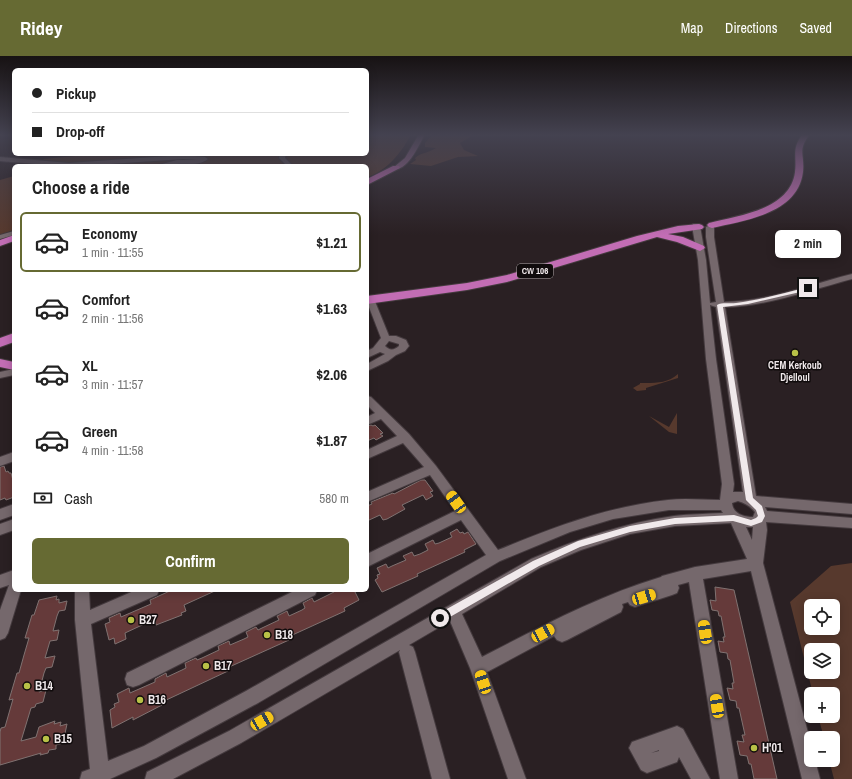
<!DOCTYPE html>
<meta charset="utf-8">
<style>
:root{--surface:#fff;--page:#f2f2f2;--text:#222;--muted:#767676;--line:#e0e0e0;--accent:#666a33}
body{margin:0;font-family:"Archivo Narrow",sans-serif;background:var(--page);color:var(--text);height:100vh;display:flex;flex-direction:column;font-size:15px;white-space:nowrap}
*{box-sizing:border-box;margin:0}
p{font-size:13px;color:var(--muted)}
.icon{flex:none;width:22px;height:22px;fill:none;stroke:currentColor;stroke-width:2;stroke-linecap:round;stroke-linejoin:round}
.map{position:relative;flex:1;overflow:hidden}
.drawer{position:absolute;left:12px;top:108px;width:357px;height:428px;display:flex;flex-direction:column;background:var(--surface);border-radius:6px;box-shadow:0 2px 10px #0003}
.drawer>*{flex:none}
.guide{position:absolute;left:12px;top:12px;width:357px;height:88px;border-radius:6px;box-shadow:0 2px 10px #0003;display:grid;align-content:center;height:88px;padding:0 20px;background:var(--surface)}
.buttons{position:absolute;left:804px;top:543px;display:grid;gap:8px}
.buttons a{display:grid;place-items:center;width:36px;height:36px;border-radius:6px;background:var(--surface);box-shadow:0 2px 10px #0003;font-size:20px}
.end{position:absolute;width:18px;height:18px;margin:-9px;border:5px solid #f0e9eb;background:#111;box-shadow:0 0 0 2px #111}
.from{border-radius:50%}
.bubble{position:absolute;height:28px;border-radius:6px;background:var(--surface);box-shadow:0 2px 10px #0003;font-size:13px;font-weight:800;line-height:28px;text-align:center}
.car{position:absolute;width:12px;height:24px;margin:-12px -6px;border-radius:5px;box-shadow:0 0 3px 1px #0007;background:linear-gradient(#f5c518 24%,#345 0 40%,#f5c518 0 76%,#345 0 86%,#f5c518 0)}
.guide b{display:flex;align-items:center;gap:14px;height:38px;font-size:15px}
.guide b+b{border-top:1px solid var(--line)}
.guide i{width:10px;height:10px;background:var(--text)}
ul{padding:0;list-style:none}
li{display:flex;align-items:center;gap:12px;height:60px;margin:0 8px 6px;padding:0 12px;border:2px solid transparent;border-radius:6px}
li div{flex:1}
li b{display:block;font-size:15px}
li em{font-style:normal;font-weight:800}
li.current{border-color:var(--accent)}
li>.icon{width:36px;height:36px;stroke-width:1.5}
h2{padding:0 20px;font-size:18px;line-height:48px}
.pay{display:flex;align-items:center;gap:10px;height:44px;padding:0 20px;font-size:15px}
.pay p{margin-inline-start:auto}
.primary-button{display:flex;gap:8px;margin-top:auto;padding:8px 20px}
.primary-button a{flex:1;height:46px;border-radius:6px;background:var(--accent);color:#fff;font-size:16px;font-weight:800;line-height:46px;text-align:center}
header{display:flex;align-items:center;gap:24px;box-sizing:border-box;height:56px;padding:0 20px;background:var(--accent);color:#fff}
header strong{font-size:19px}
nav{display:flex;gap:22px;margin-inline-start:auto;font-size:14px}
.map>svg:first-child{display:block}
.green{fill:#57392d;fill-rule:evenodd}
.building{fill:#653a3a;stroke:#807271}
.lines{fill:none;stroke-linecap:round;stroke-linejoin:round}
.minor-casing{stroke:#443a3e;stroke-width:2}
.major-casing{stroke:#443a3e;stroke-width:2}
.highway-casing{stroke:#443a3e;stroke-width:2}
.minor{fill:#75686c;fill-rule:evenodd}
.major{fill:#a36b97;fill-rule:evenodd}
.highway{fill:#c26db4;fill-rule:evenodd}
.route{fill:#f0e9eb}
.poi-dot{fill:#b8c147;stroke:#100b0c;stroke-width:1.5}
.labels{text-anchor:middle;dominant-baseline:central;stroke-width:3;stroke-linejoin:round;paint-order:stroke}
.shield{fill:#100b0c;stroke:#ada6a8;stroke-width:1}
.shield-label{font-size:9px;font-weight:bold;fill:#f0e9eb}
.poi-label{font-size:10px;font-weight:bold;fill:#f0e9eb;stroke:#100b0c}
.near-poi-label{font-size:12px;font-weight:bold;fill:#f0e9eb;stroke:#100b0c;text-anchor:start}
</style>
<header>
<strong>Ridey</strong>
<nav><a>Map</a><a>Directions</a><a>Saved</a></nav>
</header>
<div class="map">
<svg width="852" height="723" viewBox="0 0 852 723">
<rect width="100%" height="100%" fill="#2a2023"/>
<!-- green -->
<path class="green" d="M367,78H411C403,95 386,116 367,121V110H37L44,103L96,98H367Z
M433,78H492L470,81L460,87L464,94L478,100L458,101L431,110L410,108L416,104L415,102C422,96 429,97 436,92L425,91V87Z
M14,120V174L0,179V124Z
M678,318V322L646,332V334L637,335L633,332L640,328V327C653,327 667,328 678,318Z
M677,357V378L669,376L649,360L669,371Z
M852,507V723H834L829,704H833V682H824L818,660H833V638H813L790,546L831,510ZM811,550H833V572H811ZM811,594H833V616H811Z"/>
<!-- building -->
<path class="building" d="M371,369L373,370L375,369L383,377L380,378L383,380L376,384L374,382L367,385V370Z
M4,410L6,416L8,415L9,417H11L14,428V441L6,444L5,442L0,444V411Z
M421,424H425L433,435L430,436L433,440L426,444L423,439L402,449L405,453L387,463L383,464L380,459L367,465V450L372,448L371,446L393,437L394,438Z
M457,473L460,477L463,476L464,478L468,476L476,488L464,494L465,496L417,518L418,520L382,536L375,524L378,522L377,519L380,518L377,512L386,508L388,512L392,510L406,504L403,500L412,496L414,500L420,498L428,494L425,488L433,484L435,488L439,487L452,481L450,477Z
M715,531L734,534L777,723H754L751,708H749L747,700L740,699L737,685L744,686L742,679H745L739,652H737L736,645L730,644L727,632L733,633L732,627H734L730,604L728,603L727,597L720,596L718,585L724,586L723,581H725L721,560H719L718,555L712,554L710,544L716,545Z
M172,534H217L184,549L186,555L181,557L182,559L156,569L155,563L125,577L126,583L115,588L114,582L109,584L105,568L110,566L109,562L120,557L121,561L151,548L150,544Z
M332,534H354L359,544L344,552L345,555L288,581L289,584L227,612L228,615L162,646V649L133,664V661L112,672L110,654L115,651L114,648L119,646L117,638L129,632L130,637L155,626V623L166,617L167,621L182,614L186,612L185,607L196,602L197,604L202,602L219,594L218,590L229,585L230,589L244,583L248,581L246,576L256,571L258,574L262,572L279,564L277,560L287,555L289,560L302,554L305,552L303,547L312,542L314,546L334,536Z
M57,540L56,544L59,543V547L67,545L65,554L59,555L57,560L53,575L59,574L57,584L50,585L45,602L55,600L52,611L46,612L44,617L39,636L46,634L43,646L36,648L35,651L31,652L21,685L36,681L39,671L55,665L54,668L61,666L60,670L67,668L63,687L56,689V693L49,694L48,697L40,699L41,697L0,709V676L1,672L5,671L13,643L9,644L17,617H19L24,599L29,582H25L32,559H34L39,544Z"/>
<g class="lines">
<!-- minor casing -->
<g class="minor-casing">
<path id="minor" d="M280,98H286L285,102L293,110H287L279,102Z
M183,99L205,101L208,103C199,110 188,107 177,108C170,108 163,110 155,110L177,104H198L183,103L80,110H60L0,105V101L69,107Z
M693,168H699L700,170L706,204L710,247L716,246L706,181V171L710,169L714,171V181L724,246C767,246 811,228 852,218V223C814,233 764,251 725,251L756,440L852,448V458L765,451L767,455L852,462V472L766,466L767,474L763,507L811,688V704H815L820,723H802L751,515L703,523L738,723H720L689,526L678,529L679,532L677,537L672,539L635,551L630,549L628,546L622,548L623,551L621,556L567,584L562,586L557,584L554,580L487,616L526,723H508L470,612L450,565L409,589L413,591L415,596L450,723H432L399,596L400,594L241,687L173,723H145L147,716L229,675L531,503C577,483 624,467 674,460C690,458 706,458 723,457L721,454H669L613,463L570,476L500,505L258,647L156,702L110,723H80L82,716L90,713L75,564V534H89L90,554L136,534H159L157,539L91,568L108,705L144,690L246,635L486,499L461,464L367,511V498L455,455L430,419L367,446V436L424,411L403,387L367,403V394L397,380L381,363L367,369V361L375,357L367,349V340L371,341L409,378L436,410L498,494C555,471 605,451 668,444C685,442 703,444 720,444L722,428L706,303L698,204L692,170ZM710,249L716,251L743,436H733L734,428L716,303ZM738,445C745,447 750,450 755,456L753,461C744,461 733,458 732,447ZM731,467L747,503L695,511L662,520L661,521C598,540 540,571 482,601L462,558L541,511L581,494L630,478L675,470ZM746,471H753L752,484Z
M14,175V179L0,183V179Z
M370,240L374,243L389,280H396L406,284L409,290L405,295L396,299L388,305L367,315V308L385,298L380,296L367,302V295L373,292L381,282L367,246V241ZM389,285L399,288V290C394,294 390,295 385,290Z
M14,313V319L0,322V316Z
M14,396V405L0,410V401Z
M14,448V459L0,464V453Z
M14,463V474L0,479V468Z
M14,514V534H21L8,577L5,582L0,584V554L9,529L0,532V519Z
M296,534H317L315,539L139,629L133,631L127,629L125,623L127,617Z
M677,670L683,673L710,723H691L679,701L677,706L647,717L641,714L629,692L632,686ZM659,694V695L651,697Z"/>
</g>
<!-- major casing -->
<g class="major-casing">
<path id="major" d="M419,78H425C419,89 408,115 394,113V111L405,102Z"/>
</g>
<!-- highway casing -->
<g class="highway-casing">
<path id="highway" d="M803,78H810C797,95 805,98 803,116C798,158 745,164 712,172L709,171L707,169L709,167C739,159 790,154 795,116C797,100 791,92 803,78Z
M393,110H399L400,112L367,129V123Z
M699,168L702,169L704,171L702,173L668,178L683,181L704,190L705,192L700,195L677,186L657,181L507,226L467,234L367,248V240L467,227L507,219L637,180L678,170Z
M14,179V185L0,190V184Z
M14,277V286L0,291V282Z
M0,303L14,306V314L0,311Z"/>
</g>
<!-- minor -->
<use href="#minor" class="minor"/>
<!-- major -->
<use href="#major" class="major"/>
<!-- highway -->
<use href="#highway" class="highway"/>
</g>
<!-- sky -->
<linearGradient id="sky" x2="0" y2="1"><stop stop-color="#171213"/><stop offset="0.44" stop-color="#444250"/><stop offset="1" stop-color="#444250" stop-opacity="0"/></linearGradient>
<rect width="852" height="179" fill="url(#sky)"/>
<!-- route -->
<path class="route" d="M808,231L809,234L748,248L723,251L753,442L762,450L765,460L762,466L751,470L733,465L675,468L630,476L580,491L539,510L443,565L440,566L436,565L435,562L436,559L533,505L578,485L630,470L675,462L734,459L751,464L756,462L758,460L756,454L746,444L717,249C722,246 730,248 736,247C760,244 784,237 808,231Z"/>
<!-- markers -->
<g class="poi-dot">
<circle cx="795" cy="297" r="4"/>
<circle cx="131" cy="564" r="4"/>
<circle cx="267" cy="579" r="4"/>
<circle cx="206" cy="610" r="4"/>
<circle cx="27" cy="630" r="4"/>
<circle cx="140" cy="644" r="4"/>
<circle cx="46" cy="683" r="4"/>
<circle cx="754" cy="692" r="4"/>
</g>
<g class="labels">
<!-- shield labels -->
<rect class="shield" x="517" y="208" width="36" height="14" rx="3"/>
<g class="shield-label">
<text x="535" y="215">CW 106</text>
</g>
<!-- poi labels -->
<g class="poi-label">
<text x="795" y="309">CEM Kerkoub<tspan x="795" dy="12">Djelloul</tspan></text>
</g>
<!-- near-poi labels -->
<g class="near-poi-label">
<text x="139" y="564">B27</text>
<text x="275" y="579">B18</text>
<text x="214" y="610">B17</text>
<text x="35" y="630">B14</text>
<text x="148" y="644">B16</text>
<text x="54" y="683">B15</text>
<text x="762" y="692">H'01</text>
</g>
</g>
</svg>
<div class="buttons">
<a><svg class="icon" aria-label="locate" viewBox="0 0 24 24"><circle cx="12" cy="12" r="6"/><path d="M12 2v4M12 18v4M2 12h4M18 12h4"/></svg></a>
<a><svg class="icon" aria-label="layers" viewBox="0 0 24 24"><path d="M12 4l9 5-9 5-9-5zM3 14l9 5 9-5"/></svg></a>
<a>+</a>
<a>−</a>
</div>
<i class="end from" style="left:440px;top:562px"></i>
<i class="end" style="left:808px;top:232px"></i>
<div class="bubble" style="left:775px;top:174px;width:66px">2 min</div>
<i class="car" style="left:456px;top:446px;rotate:324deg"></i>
<i class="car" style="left:644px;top:541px;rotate:73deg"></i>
<i class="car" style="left:705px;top:576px;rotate:351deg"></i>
<i class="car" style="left:543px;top:577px;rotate:62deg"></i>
<i class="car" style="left:483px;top:626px;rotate:341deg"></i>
<i class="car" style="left:717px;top:650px;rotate:351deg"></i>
<i class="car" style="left:262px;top:665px;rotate:60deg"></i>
<div class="guide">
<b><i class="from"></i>Pickup</b>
<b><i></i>Drop-off</b>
</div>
<section class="drawer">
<h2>Choose a ride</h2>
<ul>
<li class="current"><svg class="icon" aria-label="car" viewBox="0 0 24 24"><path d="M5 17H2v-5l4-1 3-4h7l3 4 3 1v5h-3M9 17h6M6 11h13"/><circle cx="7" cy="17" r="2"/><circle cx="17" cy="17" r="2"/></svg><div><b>Economy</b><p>1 min · 11:55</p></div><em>$1.21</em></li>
<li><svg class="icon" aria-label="car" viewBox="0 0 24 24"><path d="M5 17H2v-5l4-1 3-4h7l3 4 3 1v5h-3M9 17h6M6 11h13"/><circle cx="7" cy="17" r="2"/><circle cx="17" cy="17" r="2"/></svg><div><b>Comfort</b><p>2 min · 11:56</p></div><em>$1.63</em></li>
<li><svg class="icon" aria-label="car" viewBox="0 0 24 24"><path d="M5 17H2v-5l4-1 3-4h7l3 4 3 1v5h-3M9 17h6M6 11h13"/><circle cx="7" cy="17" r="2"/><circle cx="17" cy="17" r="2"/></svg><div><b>XL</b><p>3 min · 11:57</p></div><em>$2.06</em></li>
<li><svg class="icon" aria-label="car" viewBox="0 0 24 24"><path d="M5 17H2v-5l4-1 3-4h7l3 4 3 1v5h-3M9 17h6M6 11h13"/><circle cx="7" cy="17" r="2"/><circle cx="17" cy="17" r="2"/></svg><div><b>Green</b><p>4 min · 11:58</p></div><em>$1.87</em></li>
</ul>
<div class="pay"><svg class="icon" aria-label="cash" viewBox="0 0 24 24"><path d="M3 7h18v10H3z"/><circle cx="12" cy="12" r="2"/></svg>Cash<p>580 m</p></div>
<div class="primary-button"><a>Confirm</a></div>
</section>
</div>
